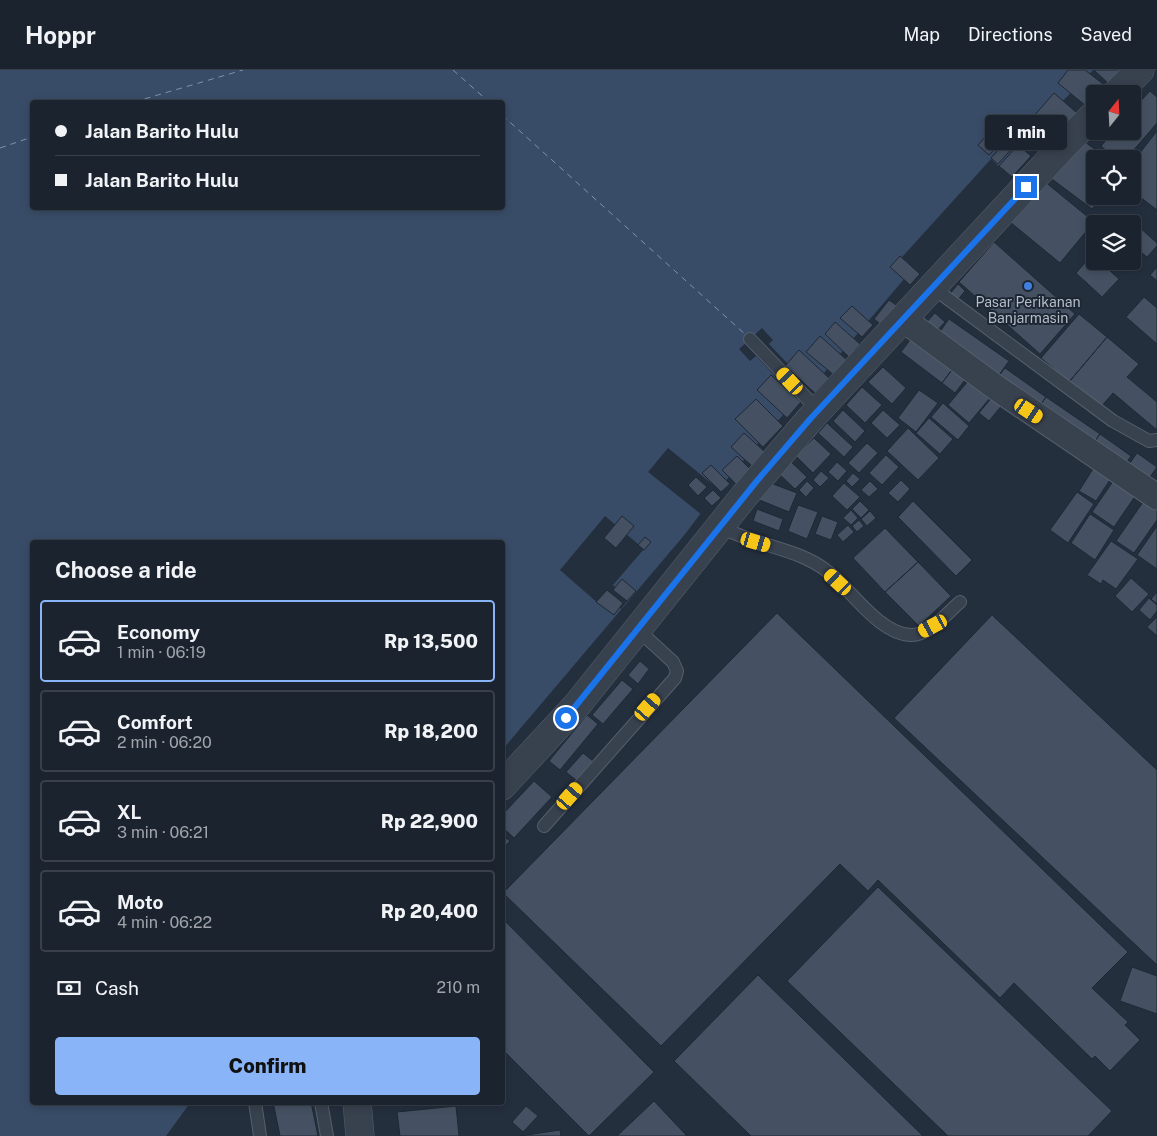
<!DOCTYPE html>
<meta charset="utf-8">
<style>
:root{--surface:#1b232e;--page:#242b36;--text:#f1f3f6;--muted:#a0a4aa;--line:#39404a;--accent:#8ab4f8}
body{margin:0;font-family:"Public Sans",sans-serif;background:var(--page);color:var(--text);height:100vh;display:flex;flex-direction:column;font-size:19px;white-space:nowrap}
*{box-sizing:border-box;margin:0}
p{font-size:16px;color:var(--muted)}
.icon{flex:none;width:28px;height:28px;fill:none;stroke:currentColor;stroke-width:2;stroke-linecap:round;stroke-linejoin:round}
.map{position:relative;flex:1;overflow:hidden}
.side{position:absolute;left:30px;top:470px;width:475px;height:565px;display:flex;flex-direction:column;background:var(--surface);border-radius:5px;box-shadow:0 2px 8px #0003,0 0 0 1px var(--line)}
.side>*{flex:none}
.hud{position:absolute;left:30px;top:30px;width:475px;height:110px;border-radius:5px;box-shadow:0 2px 8px #0003,0 0 0 1px var(--line);display:grid;align-content:center;height:110px;padding:0 25px;background:var(--surface)}
.needle{width:32px;rotate:18deg}
.buttons{position:absolute;left:1086px;top:15px;display:grid;gap:10px}
.buttons a{display:grid;place-items:center;width:55px;height:55px;border-radius:5px;background:var(--surface);box-shadow:0 2px 8px #0003,0 0 0 1px var(--line);font-size:25px}
.end{position:absolute;width:22px;height:22px;margin:-11px;border:6px solid #1a73e8;background:#fff;box-shadow:0 0 0 2px #fff}
.from{border-radius:50%}
.bubble{position:absolute;height:35px;border-radius:5px;background:var(--surface);box-shadow:0 2px 8px #0003,0 0 0 1px var(--line);font-size:16px;font-weight:800;line-height:35px;text-align:center}
.car{position:absolute;width:15px;height:30px;margin:-15px -8px;border-radius:6px;box-shadow:0 0 4px 1px #0007;background:linear-gradient(#f5c518 24%,#345 0 40%,#f5c518 0 76%,#345 0 86%,#f5c518 0)}
.hud b{display:flex;align-items:center;gap:18px;height:48px;font-size:19px}
.hud b+b{border-top:1px solid var(--line)}
.hud i{width:12px;height:12px;background:var(--text)}
ul{padding:0;list-style:none}
li{display:flex;align-items:center;gap:15px;height:82px;margin:0 10px 8px;padding:0 15px;border:2px solid var(--line);border-radius:5px}
li div{flex:1}
li b{display:block;font-size:19px}
li em{font-style:normal;font-weight:800}
li.current{border-color:var(--accent)}
li>.icon{width:45px;height:45px;stroke-width:1.5}
h2{padding:0 25px;font-size:22px;line-height:60px}
.pay{display:flex;align-items:center;gap:12px;height:55px;padding:0 25px;font-size:19px}
.pay p{margin-inline-start:auto}
.cta{display:flex;gap:10px;margin-top:auto;padding:10px 25px}
.cta a{flex:1;height:58px;border-radius:5px;background:var(--accent);color:#111;font-size:20px;font-weight:800;line-height:58px;text-align:center}
header{display:flex;align-items:center;gap:30px;box-sizing:border-box;height:70px;padding:0 25px;background:var(--surface);border-bottom:1px solid var(--line)}
header strong{font-size:24px}
nav{display:flex;gap:28px;margin-inline-start:auto;font-size:18px}
.map>svg:first-child{display:block}
.water{fill:#394c67;fill-rule:evenodd}
.pier{fill:#242f3e}
.lines{fill:none;stroke-linecap:round;stroke-linejoin:round}
.ferry{stroke:#7c92b1;stroke-width:1;stroke-dasharray:6 5;stroke-linecap:butt}
.building{fill:#455162;stroke:#1f2835}
.service-casing{stroke:#565f6c;stroke-width:14}
.minor-casing{stroke:#565f6c;stroke-width:27}
.tertiary-casing{stroke:#565f6c;stroke-width:29}
.service{stroke:#38414e;stroke-width:12}
.minor{stroke:#38414e;stroke-width:25}
.tertiary{stroke:#38414e;stroke-width:28}
.route{stroke:#1a73e8;stroke-width:6}
.shop-dot{fill:#3f7fe0;stroke:#1d2633;stroke-width:2}
.labels{text-anchor:middle;dominant-baseline:central;stroke-width:4;stroke-linejoin:round;paint-order:stroke}
.poi-label{font-size:14px;fill:#b4bcc9;stroke:#1d2633}
</style>
<header>
<strong>Hoppr</strong>
<nav><a>Map</a><a>Directions</a><a>Saved</a></nav>
</header>
<div class="map">
<svg width="1157" height="1066" viewBox="0 0 1157 1066">
<rect width="100%" height="100%" fill="#242f3e"/>
<!-- water -->
<path class="water" d="M0,0H1093L1057,37L905,208L811,318L789,338L721,416L686,463L503,679L502,472H32V1032L190,1033L166,1066H0ZM32,32H502V138H32Z"/>
<!-- pier -->
<path class="pier" d="M991,89L1003,100L905,208L893,197Z
M762,258L773,270L769,274L811,318L798,331L756,286L750,291L739,279Z
M668,378L721,421L702,445L648,402Z
M605,446L644,479L613,515L629,529L621,539L607,527L600,535L560,500Z"/>
<g class="lines">
<!-- ferry -->
<path class="ferry" d="M453,0L489,32
M134,32L243,0
M502,45L746,265
M0,78L32,67"/>
</g>
<!-- building -->
<path class="building" d="M1068,0H1085L1103,14L1086,36L1058,13Z
M1094,0H1126L1111,16Z
M1150,21L1157,27V53L1126,89H1116L1101,76L1114,61H1132V40Z
M1054,23L1077,43L1050,75L1026,55Z
M998,53L1009,63L989,85L978,75Z
M1020,55L1027,62L1019,70L1012,65Z
M1157,61V140L1132,121V93Z
M1077,66L1108,89H1095V126H1102L1092,139L1048,106Z
M1008,69L1015,75L998,94L991,88Z
M1018,75L1031,86L1012,107L999,96Z
M1044,111L1094,152L1060,193L1010,152Z
M1129,148L1157,173V176L1147,187L1132,175V154H1124Z
M994,172L1075,244L1040,284L959,212Z
M1132,179L1138,184L1132,190Z
M1092,185L1095,187V191H1099L1119,209L1102,227L1076,203Z
M900,186L920,204L910,215L890,197Z
M1111,191H1131L1123,201Z
M1157,197V211L1150,205Z
M958,214L965,221L956,232L949,225Z
M1144,227L1157,238V274L1126,247Z
M889,230L899,237L884,257L874,249Z
M852,236L873,255L862,267L840,248Z
M935,243L945,252L933,265L923,256Z
M1079,244L1107,267L1069,312L1041,288Z
M949,249L1009,291L994,312L934,270Z
M835,252L860,274L849,287L825,264Z
M916,262L957,293L942,313L901,282Z
M820,266L848,291L835,306L806,282Z
M1107,267L1139,294L1127,307L1157,332V360L1113,323L1100,338L1069,312Z
M799,280L829,308L815,323L785,296Z
M957,293L971,302L955,323L942,313Z
M883,297L906,318L892,334L868,312Z
M1005,298L1046,327L1036,341L994,312Z
M771,305L801,332L787,348L757,320Z
M969,310L990,328L969,353L948,335Z
M862,317L882,335L865,353L846,335Z
M919,320L938,333L916,362L898,348Z
M993,326L1003,334L989,351L979,343Z
M1046,327L1100,364L1090,378L1036,341Z
M756,329L783,356L763,377L735,349Z
M943,333L969,356L958,370L931,347Z
M843,340L865,361L855,372L833,351Z
M883,340L900,355L887,368L871,353Z
M929,348L953,369L940,384L916,363Z
M827,353L853,377L844,387L818,363Z
M908,358L939,388L918,410L887,381Z
M744,363L765,382L752,396L731,377Z
M1100,364L1131,386L1121,400L1090,378Z
M814,368L831,384L813,403L796,386Z
M867,373L878,383L859,403L848,393Z
M1137,383L1157,397L1143,417L1123,403Z
M886,385L899,397L882,415L869,403Z
M737,386L753,402L738,416L722,400Z
M789,390L807,407L795,419L777,402Z
M1098,391L1115,402L1096,431L1079,421Z
M837,392L847,401L838,411L828,402Z
M711,395L730,414L721,422L702,403Z
M821,401L829,408L820,417L813,410Z
M853,403L860,409L852,417L846,411Z
M696,407L707,417L698,426L688,415Z
M1116,407L1138,422L1114,457L1092,442Z
M901,410L910,419L898,432L888,423Z
M765,411L797,423L789,442L757,429Z
M807,411L814,418L806,427L799,420Z
M870,411L878,419L869,427L861,420Z
M844,413L860,427L847,440L832,426Z
M713,420L721,428L712,436L704,428Z
M1077,422L1094,434L1068,473L1050,460Z
M1148,425L1157,432V450L1134,483L1116,471Z
M860,431L869,440L861,448L852,439Z
M913,431L972,490L956,506L898,447Z
M798,435L818,442L807,469L788,461Z
M757,439L783,449L779,461L753,451Z
M851,440L858,448L851,455L843,448Z
M870,441L876,448L867,456L861,449Z
M1090,444L1114,460L1095,490L1071,473Z
M622,446L634,456L616,478L604,468Z
M822,446L838,452L831,470L815,464Z
M859,450L864,456L857,462L852,456Z
M848,455L854,462L843,472L837,465Z
M1157,456V499L1137,485Z
M885,458L918,492L885,522L853,488Z
M645,467L651,472L644,480L638,475Z
M1111,471L1138,489L1116,519L1103,510L1101,514L1087,505Z
M918,492L951,526L919,556L885,522Z
M1131,508L1149,524L1132,542L1115,526Z
M622,509L636,521L627,531L613,520Z
M607,520L623,533L614,545L596,532Z
M1157,522V534L1151,529Z
M1149,528L1157,535V541L1150,550L1139,540Z
M777,543L1128,882L1092,918L1128,952L1125,955L1140,970L1110,1001L1095,986L1092,989L1014,913L1000,928L878,810L868,821L840,794L661,976L503,823Z
M992,545L1157,700V895L894,648Z
M1157,547V566L1147,557Z
M640,591L649,599L638,614L628,605Z
M622,610L633,619L603,654L592,645Z
M587,645L598,654L560,700L549,691Z
M583,683L593,691L576,710L566,702Z
M534,711L552,727L514,768L502,757V745Z
M502,765L510,771L502,779Z
M878,817L1112,1041L1088,1066H948L787,911Z
M502,848L654,1002L589,1066L502,979Z
M1132,897L1157,906V944L1120,931Z
M758,905L923,1066H751L674,991Z
M654,1031L687,1066H617Z
M273,1032H311L318,1066H280Z
M422,1032H450L422,1035Z
M456,1036L459,1066H400L397,1042Z
M526,1036L538,1046L523,1062L512,1052Z
M560,1060L561,1066H520Z"/>
<g class="lines">
<!-- service casing -->
<g class="service-casing">
<path id="service" d="M932,217L1113,351L1149,371L1157,370
M750,269L818,340
M719,457C732,462 745,468 758,472C783,480 806,485 827,501C852,520 878,563 910,565C929,566 947,543 960,532
M544,756L675,608L677,601L673,592L637,559
M255,1032L260,1066
M321,1032L327,1066"/>
</g>
<!-- minor casing -->
<g class="minor-casing">
<path id="minor" d="M903,249L998,319L1157,427"/>
</g>
<!-- tertiary casing -->
<g class="tertiary-casing">
<path id="tertiary" d="M1116,24L1140,0
M502,716L577,635L745,425L811,348L1066,73L1095,44
M357,1032L360,1066"/>
</g>
<!-- service -->
<use href="#service" class="service"/>
<!-- minor -->
<use href="#minor" class="minor"/>
<!-- tertiary -->
<use href="#tertiary" class="tertiary"/>
</g>
<g class="lines">
<!-- route -->
<path class="route" d="M566,648L756,412L811,348L1026,117"/>
</g>
<!-- markers -->
<circle class="shop-dot" cx="1028" cy="216" r="5"/>
<g class="labels">
<!-- poi labels -->
<g class="poi-label">
<text x="1028" y="232">Pasar Perikanan<tspan x="1028" dy="16">Banjarmasin</tspan></text>
</g>
</g>
</svg>
<div class="buttons">
<a><svg class="needle" viewBox="-14 -14 28 28"><path d="M0-13l5 13h-10z" fill="#e53935"/><path d="M0 13l5-13h-10z" fill="#a0a4aa"/></svg></a>
<a><svg class="icon" aria-label="locate" viewBox="0 0 24 24"><circle cx="12" cy="12" r="6"/><path d="M12 2v4M12 18v4M2 12h4M18 12h4"/></svg></a>
<a><svg class="icon" aria-label="layers" viewBox="0 0 24 24"><path d="M12 4l9 5-9 5-9-5zM3 14l9 5 9-5"/></svg></a>
</div>
<i class="end from" style="left:566px;top:648px"></i>
<i class="end" style="left:1026px;top:117px"></i>
<div class="bubble" style="left:985px;top:45px;width:82px">1 min</div>
<i class="car" style="left:790px;top:311px;rotate:317deg"></i>
<i class="car" style="left:1029px;top:341px;rotate:124deg"></i>
<i class="car" style="left:756px;top:472px;rotate:106deg"></i>
<i class="car" style="left:838px;top:512px;rotate:313deg"></i>
<i class="car" style="left:933px;top:556px;rotate:242deg"></i>
<i class="car" style="left:648px;top:637px;rotate:41deg"></i>
<i class="car" style="left:570px;top:726px;rotate:41deg"></i>
<div class="hud">
<b><i class="from"></i>Jalan Barito Hulu</b>
<b><i></i>Jalan Barito Hulu</b>
</div>
<section class="side">
<h2>Choose a ride</h2>
<ul>
<li class="current"><svg class="icon" aria-label="car" viewBox="0 0 24 24"><path d="M5 17H2v-5l4-1 3-4h7l3 4 3 1v5h-3M9 17h6M6 11h13"/><circle cx="7" cy="17" r="2"/><circle cx="17" cy="17" r="2"/></svg><div><b>Economy</b><p>1 min · 06:19</p></div><em>Rp 13,500</em></li>
<li><svg class="icon" aria-label="car" viewBox="0 0 24 24"><path d="M5 17H2v-5l4-1 3-4h7l3 4 3 1v5h-3M9 17h6M6 11h13"/><circle cx="7" cy="17" r="2"/><circle cx="17" cy="17" r="2"/></svg><div><b>Comfort</b><p>2 min · 06:20</p></div><em>Rp 18,200</em></li>
<li><svg class="icon" aria-label="car" viewBox="0 0 24 24"><path d="M5 17H2v-5l4-1 3-4h7l3 4 3 1v5h-3M9 17h6M6 11h13"/><circle cx="7" cy="17" r="2"/><circle cx="17" cy="17" r="2"/></svg><div><b>XL</b><p>3 min · 06:21</p></div><em>Rp 22,900</em></li>
<li><svg class="icon" aria-label="car" viewBox="0 0 24 24"><path d="M5 17H2v-5l4-1 3-4h7l3 4 3 1v5h-3M9 17h6M6 11h13"/><circle cx="7" cy="17" r="2"/><circle cx="17" cy="17" r="2"/></svg><div><b>Moto</b><p>4 min · 06:22</p></div><em>Rp 20,400</em></li>
</ul>
<div class="pay"><svg class="icon" aria-label="cash" viewBox="0 0 24 24"><path d="M3 7h18v10H3z"/><circle cx="12" cy="12" r="2"/></svg>Cash<p>210 m</p></div>
<div class="cta"><a>Confirm</a></div>
</section>
</div>
